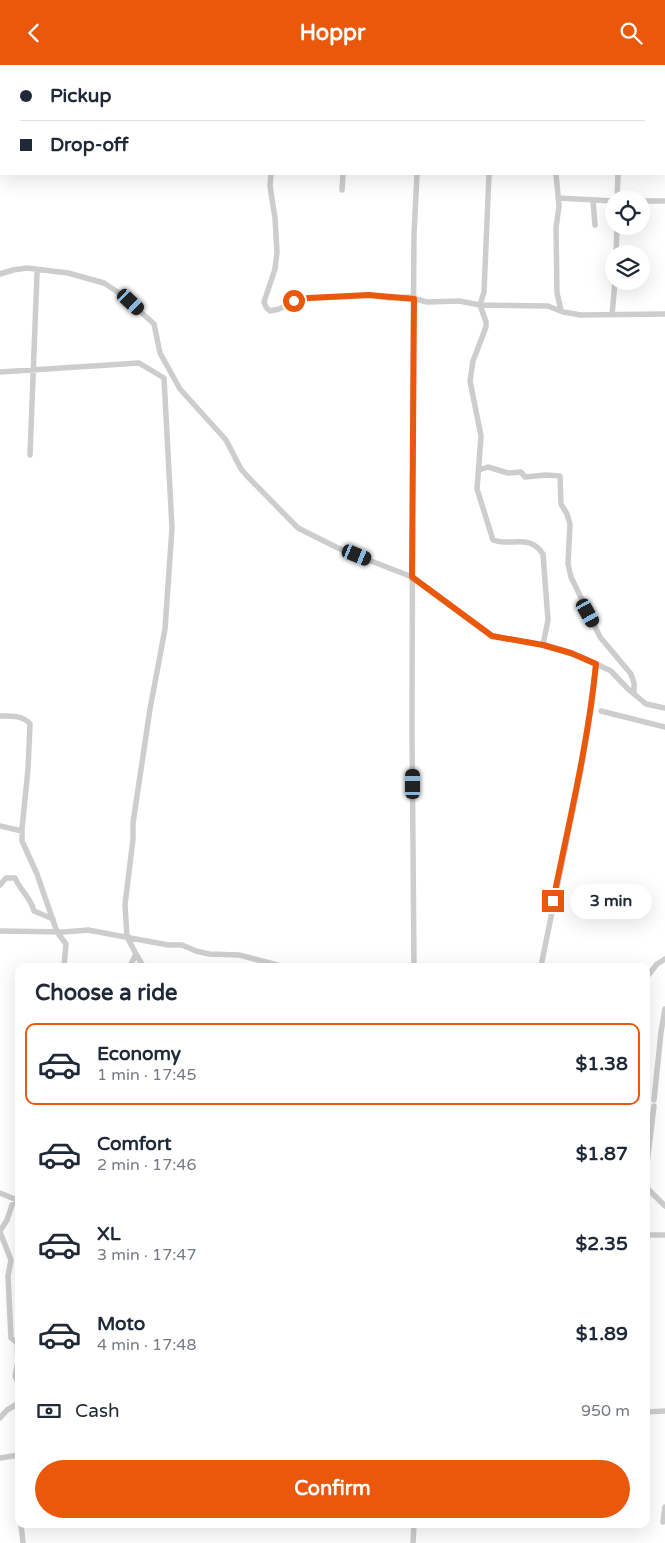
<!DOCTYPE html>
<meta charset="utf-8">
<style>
:root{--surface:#fff;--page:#f2f2f3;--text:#1f2937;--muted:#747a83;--line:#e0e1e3;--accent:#ea580c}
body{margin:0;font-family:"Varela Round",sans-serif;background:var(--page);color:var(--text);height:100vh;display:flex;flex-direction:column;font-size:19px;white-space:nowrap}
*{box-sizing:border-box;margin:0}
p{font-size:16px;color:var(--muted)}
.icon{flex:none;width:28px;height:28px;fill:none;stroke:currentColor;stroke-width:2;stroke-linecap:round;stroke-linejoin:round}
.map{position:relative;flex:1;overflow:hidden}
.side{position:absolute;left:15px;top:898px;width:635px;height:565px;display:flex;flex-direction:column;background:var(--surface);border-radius:10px;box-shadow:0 5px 20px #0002}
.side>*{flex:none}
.guide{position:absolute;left:0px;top:0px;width:665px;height:110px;box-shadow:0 5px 20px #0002;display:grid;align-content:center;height:110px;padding:0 20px;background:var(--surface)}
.controls{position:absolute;left:605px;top:125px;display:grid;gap:10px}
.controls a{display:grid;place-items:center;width:45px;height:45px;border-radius:50%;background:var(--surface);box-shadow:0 5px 20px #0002;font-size:25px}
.end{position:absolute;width:22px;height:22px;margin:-11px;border:6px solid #ea580c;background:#fff;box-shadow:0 0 0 2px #fff}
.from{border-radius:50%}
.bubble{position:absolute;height:35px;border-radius:18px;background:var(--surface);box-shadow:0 5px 20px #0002;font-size:16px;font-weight:700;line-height:35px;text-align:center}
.car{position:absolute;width:15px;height:30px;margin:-15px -8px;border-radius:6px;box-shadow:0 0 4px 1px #0007;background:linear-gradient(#222 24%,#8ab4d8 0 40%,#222 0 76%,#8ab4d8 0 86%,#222 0)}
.guide b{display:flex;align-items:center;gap:18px;height:48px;font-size:19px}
.guide b+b{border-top:1px solid var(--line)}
.guide i{width:12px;height:12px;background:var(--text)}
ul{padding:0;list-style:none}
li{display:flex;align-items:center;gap:15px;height:82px;margin:0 10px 8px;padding:0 10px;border:2px solid transparent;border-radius:10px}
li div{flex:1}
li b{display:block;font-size:19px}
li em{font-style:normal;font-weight:700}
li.current{border-color:var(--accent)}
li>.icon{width:45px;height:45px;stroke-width:1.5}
h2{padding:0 20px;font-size:22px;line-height:60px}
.pay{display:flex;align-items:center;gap:12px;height:55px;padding:0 20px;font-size:19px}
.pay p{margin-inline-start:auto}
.cta{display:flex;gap:10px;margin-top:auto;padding:10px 20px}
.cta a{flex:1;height:58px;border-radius:30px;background:var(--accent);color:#fff;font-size:20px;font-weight:700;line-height:58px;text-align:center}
header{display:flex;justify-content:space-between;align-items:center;height:65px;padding:0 20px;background:var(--accent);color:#fff;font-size:22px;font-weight:700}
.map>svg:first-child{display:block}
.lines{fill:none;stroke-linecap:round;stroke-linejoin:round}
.minor{stroke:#cdcdcd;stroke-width:5.5}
.tertiary{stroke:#cdcdcd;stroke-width:8}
.route{stroke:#ea580c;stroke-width:6}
</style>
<header><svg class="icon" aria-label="back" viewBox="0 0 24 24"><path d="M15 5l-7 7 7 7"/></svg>Hoppr<svg class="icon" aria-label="search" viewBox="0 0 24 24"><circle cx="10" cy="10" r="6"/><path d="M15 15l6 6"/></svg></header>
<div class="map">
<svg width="665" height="1478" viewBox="0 0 665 1478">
<rect width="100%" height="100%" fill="#fff"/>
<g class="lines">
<!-- minor -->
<path class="minor" d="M280,0V1
M553,0V1
M618,0V1
M418,1V0
M0,33L1,34
M664,70H665
M0,83H1
M271,109L270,121L275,153L277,187L275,204L264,237L266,242L270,246L279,244L299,234L369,230L389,233L408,232L427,237L459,236L480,240L548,241L563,247L581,250L665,249
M489,109L484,227L480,240L486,257V262L473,296L470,316L481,371L477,424L493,475C512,482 529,468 543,489L548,555L543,580
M556,109L559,141L556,163L557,228L561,245
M342,125L343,109
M558,133L614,136
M617,134L618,109
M593,136L595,160
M641,136H665
M616,189L617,161
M0,209L13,205L27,203L68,208L104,218L122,230L154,259L160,288L180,324L226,375L241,404L247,411L298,463L338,483L412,512L492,571L543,580L582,592L611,606L628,624L646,639L665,643
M612,250L615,216
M0,307L139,298L164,313L172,463L165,564L150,644L133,758V774L125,840L127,872L136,889
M30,390L37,209
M479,405L488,402L508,408L521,407L525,412L546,410L560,411L561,439L567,449L570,459L568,499L571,512L600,572L631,609L634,618V629
M601,646L665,662
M0,651C10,651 23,650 30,659L28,704L22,764V776L37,809L57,867L66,879L64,901
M0,761L22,766
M0,820L6,813H15C21,827 30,831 34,846L53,854
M0,866L64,867L88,865L168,880H182L196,886L209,889L239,890L281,901
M130,901L136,889L143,901
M414,901L412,663L413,303L414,170L417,109
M541,901L580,710L592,638L596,599
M646,913L657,899L665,894
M654,1035L661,967L665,944
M646,1106L654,1041
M646,1122L665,1141
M0,1128L17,1135
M0,1166L7,1155L12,1140L19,1134
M0,1167L11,1195L8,1211L11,1273L17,1278L18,1296L15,1311L19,1320
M646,1170H665
M646,1347L665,1346
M0,1353L7,1345L19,1338
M0,1393L19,1390
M663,1457L665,1442
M21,1459L23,1478
M413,1478L414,1459"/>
<!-- tertiary -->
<path class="tertiary" d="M0,1L3,0"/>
</g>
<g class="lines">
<!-- route -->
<path class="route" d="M294,236L308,233L369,230L414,234L412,512L492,571L543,580L571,588L596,599C588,679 569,757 553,836"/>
</g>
</svg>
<div class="controls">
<a><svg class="icon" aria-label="locate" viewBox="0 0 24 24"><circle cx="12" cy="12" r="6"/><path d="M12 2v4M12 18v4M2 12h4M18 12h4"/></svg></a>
<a><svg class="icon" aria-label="layers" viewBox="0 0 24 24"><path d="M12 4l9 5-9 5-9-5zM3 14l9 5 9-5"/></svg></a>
</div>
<i class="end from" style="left:294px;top:236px"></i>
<i class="end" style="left:553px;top:836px"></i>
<div class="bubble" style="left:570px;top:819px;width:82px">3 min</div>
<i class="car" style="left:131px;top:237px;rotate:133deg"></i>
<i class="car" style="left:357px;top:490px;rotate:112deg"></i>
<i class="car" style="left:588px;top:548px;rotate:151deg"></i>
<i class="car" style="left:413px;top:719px;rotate:0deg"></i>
<div class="guide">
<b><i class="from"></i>Pickup</b>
<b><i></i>Drop-off</b>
</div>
<section class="side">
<h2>Choose a ride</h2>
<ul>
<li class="current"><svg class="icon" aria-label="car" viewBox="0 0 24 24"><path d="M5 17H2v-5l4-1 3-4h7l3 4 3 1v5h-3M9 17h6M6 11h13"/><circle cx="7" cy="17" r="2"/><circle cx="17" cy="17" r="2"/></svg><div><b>Economy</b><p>1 min · 17:45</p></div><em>$1.38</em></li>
<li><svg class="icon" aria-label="car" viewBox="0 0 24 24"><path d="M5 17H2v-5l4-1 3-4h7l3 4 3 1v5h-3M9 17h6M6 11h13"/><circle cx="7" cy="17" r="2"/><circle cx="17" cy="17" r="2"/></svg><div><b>Comfort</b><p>2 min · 17:46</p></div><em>$1.87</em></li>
<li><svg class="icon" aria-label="car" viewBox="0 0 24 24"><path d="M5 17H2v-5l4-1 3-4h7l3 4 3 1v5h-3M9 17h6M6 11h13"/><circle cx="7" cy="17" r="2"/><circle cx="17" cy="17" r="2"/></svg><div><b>XL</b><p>3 min · 17:47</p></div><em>$2.35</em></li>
<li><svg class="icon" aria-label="car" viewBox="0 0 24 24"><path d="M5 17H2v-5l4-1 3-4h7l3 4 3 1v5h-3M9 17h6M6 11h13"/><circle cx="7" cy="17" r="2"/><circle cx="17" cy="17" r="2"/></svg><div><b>Moto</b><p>4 min · 17:48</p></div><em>$1.89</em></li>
</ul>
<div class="pay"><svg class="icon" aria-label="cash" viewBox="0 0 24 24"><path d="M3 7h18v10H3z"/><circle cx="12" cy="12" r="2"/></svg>Cash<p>950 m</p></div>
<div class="cta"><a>Confirm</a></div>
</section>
</div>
